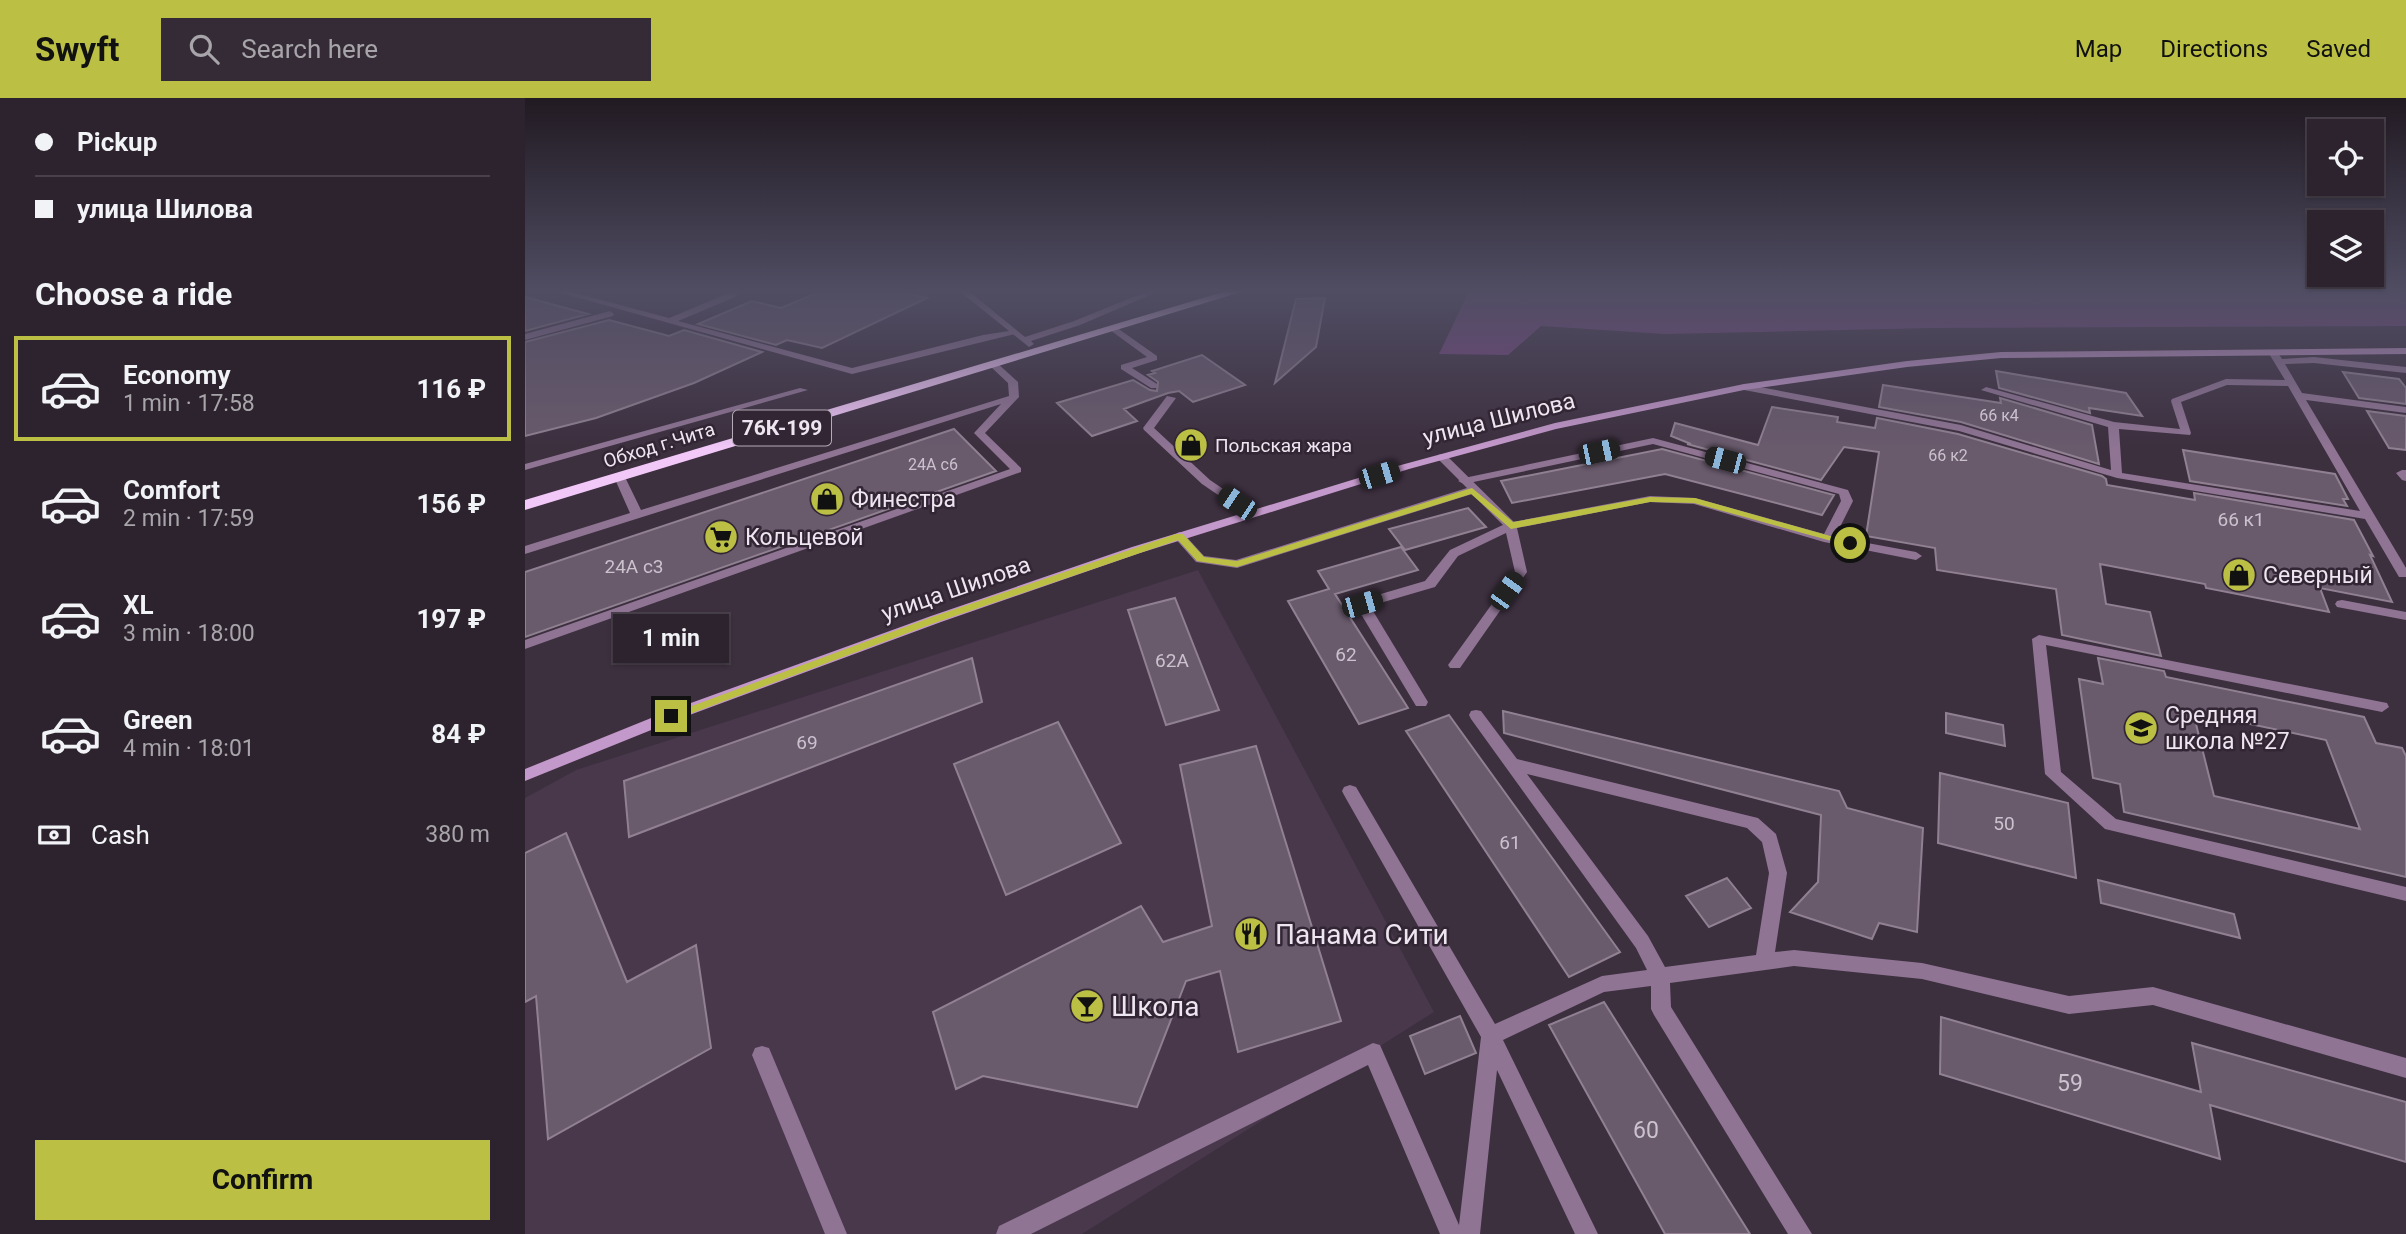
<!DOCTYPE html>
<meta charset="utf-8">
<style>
:root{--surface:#2d232e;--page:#352b36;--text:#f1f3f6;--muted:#a7a4aa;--line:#48404a;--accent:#bbc044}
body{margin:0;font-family:Roboto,sans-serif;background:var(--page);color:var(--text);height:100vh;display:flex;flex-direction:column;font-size:26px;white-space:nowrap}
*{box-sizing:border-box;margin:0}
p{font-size:23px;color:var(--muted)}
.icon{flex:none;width:38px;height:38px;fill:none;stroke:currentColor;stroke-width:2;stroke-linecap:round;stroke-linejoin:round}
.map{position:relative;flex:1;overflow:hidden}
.drawer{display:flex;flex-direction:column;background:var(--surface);width:525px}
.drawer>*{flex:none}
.banner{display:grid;align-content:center;height:154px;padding:0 35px;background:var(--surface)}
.fabs{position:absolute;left:1782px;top:21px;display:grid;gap:14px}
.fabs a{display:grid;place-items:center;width:77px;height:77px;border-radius:0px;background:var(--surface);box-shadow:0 2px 5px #0004,0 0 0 2px var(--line);font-size:35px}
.end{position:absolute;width:32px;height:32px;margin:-16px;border:9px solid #bbc044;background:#111;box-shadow:0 0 0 4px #111}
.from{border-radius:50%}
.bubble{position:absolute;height:49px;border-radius:0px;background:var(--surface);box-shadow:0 2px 5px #0004,0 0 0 2px var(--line);font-size:23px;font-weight:700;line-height:49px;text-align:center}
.car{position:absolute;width:21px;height:42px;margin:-21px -10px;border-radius:9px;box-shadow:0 0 5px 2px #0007;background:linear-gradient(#222 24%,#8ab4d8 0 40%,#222 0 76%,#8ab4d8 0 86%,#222 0)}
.banner b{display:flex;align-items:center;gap:24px;height:66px;font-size:26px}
.banner b+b{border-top:2px solid var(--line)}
.banner i{width:18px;height:18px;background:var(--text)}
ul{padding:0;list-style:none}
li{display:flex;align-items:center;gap:21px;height:105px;margin:0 14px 10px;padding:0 21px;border:4px solid transparent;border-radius:0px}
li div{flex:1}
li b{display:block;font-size:26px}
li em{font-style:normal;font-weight:700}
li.active{border-color:var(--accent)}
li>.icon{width:63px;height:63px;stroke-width:1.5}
h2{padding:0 35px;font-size:32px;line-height:84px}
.pay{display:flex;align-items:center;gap:18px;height:77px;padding:0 35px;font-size:26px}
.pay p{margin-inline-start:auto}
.primary-button{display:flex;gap:14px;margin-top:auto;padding:14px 35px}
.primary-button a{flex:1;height:80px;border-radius:0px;background:var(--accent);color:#111;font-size:28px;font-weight:700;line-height:80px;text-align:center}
header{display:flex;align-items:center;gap:42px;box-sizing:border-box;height:98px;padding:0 35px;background:var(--accent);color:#111}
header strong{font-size:33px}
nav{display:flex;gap:38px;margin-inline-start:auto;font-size:24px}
.search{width:490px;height:63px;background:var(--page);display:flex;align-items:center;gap:18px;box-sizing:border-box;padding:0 24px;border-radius:0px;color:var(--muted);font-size:26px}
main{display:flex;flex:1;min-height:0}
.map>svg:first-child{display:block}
.built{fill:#49374c}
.green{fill:#774680}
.building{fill:#695a6c;stroke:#908092;stroke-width:2;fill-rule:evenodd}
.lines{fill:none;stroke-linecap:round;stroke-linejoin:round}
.service{fill:#8f7494;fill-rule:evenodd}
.minor{fill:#8f7494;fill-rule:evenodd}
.secondary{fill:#c398ca;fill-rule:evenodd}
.trunk{fill:#f1c8f8;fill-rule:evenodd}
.route{fill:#bbc044}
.labels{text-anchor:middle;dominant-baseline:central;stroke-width:5;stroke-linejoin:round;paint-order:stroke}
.far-number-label{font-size:16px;fill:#ccc2ce}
.far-street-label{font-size:19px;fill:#ede5ef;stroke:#322534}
.far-poi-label{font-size:19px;fill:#ede5ef;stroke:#322534;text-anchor:start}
.number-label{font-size:19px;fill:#ccc2ce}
.shield{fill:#322534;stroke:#b5abb7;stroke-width:2}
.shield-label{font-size:21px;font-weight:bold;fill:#ede5ef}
.street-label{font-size:23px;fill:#ede5ef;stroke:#322534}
.poi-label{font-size:23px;fill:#ede5ef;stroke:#322534;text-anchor:start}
.near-number-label{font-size:23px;fill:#ccc2ce}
.near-poi-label{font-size:28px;fill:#ede5ef;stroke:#322534;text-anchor:start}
</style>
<header>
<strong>Swyft</strong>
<div class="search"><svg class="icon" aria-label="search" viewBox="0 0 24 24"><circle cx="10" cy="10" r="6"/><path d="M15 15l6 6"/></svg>Search here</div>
<nav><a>Map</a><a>Directions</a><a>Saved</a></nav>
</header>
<main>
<section class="drawer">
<div class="banner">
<b><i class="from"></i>Pickup</b>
<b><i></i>улица Шилова</b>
</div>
<h2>Choose a ride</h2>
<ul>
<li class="active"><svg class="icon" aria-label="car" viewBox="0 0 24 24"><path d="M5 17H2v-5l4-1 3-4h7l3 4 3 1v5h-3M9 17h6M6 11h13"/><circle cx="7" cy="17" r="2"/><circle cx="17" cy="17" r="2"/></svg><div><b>Economy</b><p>1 min · 17:58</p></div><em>116 ₽</em></li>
<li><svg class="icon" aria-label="car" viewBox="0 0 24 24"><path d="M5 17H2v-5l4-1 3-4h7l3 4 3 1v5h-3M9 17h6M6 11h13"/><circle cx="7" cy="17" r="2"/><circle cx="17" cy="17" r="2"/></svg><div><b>Comfort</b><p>2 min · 17:59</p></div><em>156 ₽</em></li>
<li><svg class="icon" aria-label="car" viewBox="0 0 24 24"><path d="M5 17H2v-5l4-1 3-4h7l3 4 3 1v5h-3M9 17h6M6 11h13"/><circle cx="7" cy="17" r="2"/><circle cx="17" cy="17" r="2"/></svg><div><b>XL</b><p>3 min · 18:00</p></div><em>197 ₽</em></li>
<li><svg class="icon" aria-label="car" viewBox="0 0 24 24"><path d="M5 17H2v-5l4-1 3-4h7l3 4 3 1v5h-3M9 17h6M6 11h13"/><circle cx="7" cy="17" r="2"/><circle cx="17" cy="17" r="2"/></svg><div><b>Green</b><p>4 min · 18:01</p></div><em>84 ₽</em></li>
</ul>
<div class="pay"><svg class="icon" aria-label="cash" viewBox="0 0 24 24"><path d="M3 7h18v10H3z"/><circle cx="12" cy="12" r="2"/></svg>Cash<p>380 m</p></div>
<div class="primary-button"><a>Confirm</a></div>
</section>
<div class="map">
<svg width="1881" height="1136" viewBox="0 0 1881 1136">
<rect width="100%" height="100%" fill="#3c2f3e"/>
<!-- built -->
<path class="built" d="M673,472L909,914L557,1136H0V700L51,672Z"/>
<!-- green -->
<path class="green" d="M945,191H1881V228L1408,230L1140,236L1016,228L983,257L914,256Z"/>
<!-- building -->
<path class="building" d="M301,191H362L402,200L297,250L262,242L251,247L173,226L227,203L256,210Z
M0,199L63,216L0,233Z
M800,200L791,249L750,285L771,201Z
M84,222L144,238L159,232L237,254L169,285L71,320L0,338V244Z
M677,257L720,287L668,304L654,293L643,295L599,311L612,323L567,338L532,305L608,282L625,292L632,293L633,284L623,277L630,275L627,273Z
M1471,273L1601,295L1617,318L1564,310L1565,315L1474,290Z
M1818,274L1874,281L1881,290V306L1834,300Z
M1358,287L1476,305L1475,300L1567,327L1574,366L1436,324L1354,309Z
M1247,309L1313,319L1312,324L1350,330L1352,320L1433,336L1577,378L1581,381L1582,387L1670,402L1669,395L1829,422L1848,458L1845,457L1867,504L1795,490L1804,514L1681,490L1680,486L1575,466L1581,506L1625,514L1636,558L1537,537L1531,491L1412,472L1410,450L1341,438L1354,354L1319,349L1296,382L1162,346H1166L1146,338L1150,325L1233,347Z
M1842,313L1881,318V352L1864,350Z
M429,331L471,373L0,539V474Z
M1137,351L1309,397L1297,417L1140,376L987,405L976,383Z
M1658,352L1810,376L1823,401H1818L1822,408L1665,383Z
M943,410L961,429L880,452L864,431Z
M876,449L893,472L810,496L883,610L834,626L763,503L804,491L793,473Z
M650,500L694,612L641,627L603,512Z
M447,560L457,604L104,739L99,683Z
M1573,560L1639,573L1641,579L1839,619L1851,645L1877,650L1881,658V779L1599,714L1595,686L1568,680L1554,581L1578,586ZM1668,614L1801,642L1835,731L1689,698Z
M978,613L1314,693L1322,710L1398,730L1392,834L1354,825L1347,841L1265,814L1293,784L1296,717L979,635Z
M1421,615L1478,627L1480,648L1421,635Z
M924,617L986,703L1095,854L1044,879L881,633Z
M533,624L596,745L481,797L429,666Z
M731,648L816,923L713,954L695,873L661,883L612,1009L458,978L431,991L408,914L616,808L638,844L687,828L655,667Z
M1415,675L1543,705L1551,780L1413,745Z
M41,735L102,884L171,847L186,950L23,1041L11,898L0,904V755Z
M1202,780L1226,810L1184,829L1161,798Z
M1573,782L1709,816L1715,840L1576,805Z
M1079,904L1225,1136H1140L1024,927Z
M935,918L951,955L900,976L885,938Z
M1416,919L1676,994L1667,945L1881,1004V1064L1685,1007L1695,1061L1415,976Z"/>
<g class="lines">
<!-- service -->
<path class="service" d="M22,191H35L144,220L204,195L208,191H216L210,199L153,223L327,270L458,237L490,232L494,235L327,276Z
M85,213L89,216L88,218L0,242V236Z
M588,227L632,258V262L607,270L632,286V290H626L596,271V267L622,259L585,232V228Z
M1745,252H1751L1757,261L1789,259L1881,269V275L1789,265L1760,266L1777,295L1881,309V315L1781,302L1881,470V479H1874L1840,421L1592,380L1434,333L1219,292L1214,289L1219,286L1436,327L1586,372L1583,329L1456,292L1461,289L1589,324L1655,331L1646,303L1647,301L1701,281L1760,282L1743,254ZM1702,287L1763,288L1835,413L1597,375L1594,331L1665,337L1666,335L1656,304Z
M465,264H471L493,284L494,299L460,335L496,370V374L0,551V542L485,371L449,335L476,306L0,456V448L105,415L89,379L91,377H99L116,412L484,298L483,285L465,268Z
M275,290L283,292L0,372V366Z
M642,298L651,300L629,330L685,382L732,414V418H724L677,386L619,332L618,330Z
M1128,340L1323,392L1328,403L1310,439L1391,454L1397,458L1391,462L1299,444L1169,406L1125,404L992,430L1002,474L935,570H925L923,567L990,474L981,435L933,458L910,489L845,508L903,604L901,608H891L830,506L832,503L900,483L925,452L982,425L1125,398L1170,400L1299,436L1316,403L1314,396L1128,346L939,386L933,383L939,380Z
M1877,372H1881V383L1877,382L1871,375Z
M1817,502L1881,514V522L1812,509L1810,506L1812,503Z
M1514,537L1862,605L1864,609L1857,614L1521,547L1536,674L1591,721L1881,789V803L1580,731L1520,676L1507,541Z
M951,612L956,613L992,661L1233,720L1251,736L1262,775L1250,854L1269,852L1397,865L1544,898L1628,889L1881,960V980L1628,907L1544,916L1397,881L1269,868L1145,885L1146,909L1287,1136H1263L1129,917L1126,911V888L1079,894L978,942L1073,1136H1050L972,972L955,1136H915L843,967L506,1136H471L474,1128L848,945L855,947L934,1127L956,939L819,697L817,693L819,689L825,687L831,689L970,926L1077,878L1122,872L1111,850L946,621L944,617L946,613ZM1002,676L1222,730L1237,744L1244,775L1231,857L1140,869L1123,838Z
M237,948L244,950L322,1136H300L227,957L230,950Z"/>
<!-- minor -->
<path class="minor" d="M432,191H441L500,239L549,223L628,191H639L555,227L506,243L509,246L504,249Z
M917,356L921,357L990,425V431H982L947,396L712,470L671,464L648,438L654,434L658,435L679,458L711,462L942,390L913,361V357Z"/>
<!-- secondary -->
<path class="secondary" d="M1881,250V256L1476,260L1382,269L1219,292L1031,331L884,371L615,455L416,524L151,622L0,683V671L141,614L406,518L607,449L876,367L1030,325L1219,286L1382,263L1476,254Z"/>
<!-- trunk -->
<path class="trunk" d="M708,191H726L0,412V402Z"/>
</g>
<!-- sky -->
<linearGradient id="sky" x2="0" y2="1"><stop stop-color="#211a22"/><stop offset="0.55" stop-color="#504d63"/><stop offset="1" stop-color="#504d63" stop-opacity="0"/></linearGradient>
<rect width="1881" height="350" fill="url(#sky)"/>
<!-- route -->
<path class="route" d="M947,390L988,424L1125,399L1170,400L1330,445L1321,447L1169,405L1125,404L986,431L946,396L712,469L672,463L653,442L415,523L151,621L140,618L407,519L651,436H658L679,459L712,463Z"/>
<!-- icons -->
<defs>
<g id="shop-disc" transform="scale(1.75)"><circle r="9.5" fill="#bbc044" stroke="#322534"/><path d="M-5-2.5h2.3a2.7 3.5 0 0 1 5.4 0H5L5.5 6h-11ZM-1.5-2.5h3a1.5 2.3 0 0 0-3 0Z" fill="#111"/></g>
<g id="supermarket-disc" transform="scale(1.75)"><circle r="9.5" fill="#bbc044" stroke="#322534"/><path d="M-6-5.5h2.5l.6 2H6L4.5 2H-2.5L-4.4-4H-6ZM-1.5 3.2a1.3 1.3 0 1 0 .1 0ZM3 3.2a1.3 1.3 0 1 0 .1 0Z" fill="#111"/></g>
<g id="school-disc" transform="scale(1.75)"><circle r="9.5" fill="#bbc044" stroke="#322534"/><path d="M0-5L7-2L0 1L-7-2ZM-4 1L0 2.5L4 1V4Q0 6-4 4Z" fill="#111"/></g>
<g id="restaurant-disc" transform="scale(1.75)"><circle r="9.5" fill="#bbc044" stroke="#322534"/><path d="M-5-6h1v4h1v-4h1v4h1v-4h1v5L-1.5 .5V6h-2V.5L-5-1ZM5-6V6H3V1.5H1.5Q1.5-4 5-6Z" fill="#111"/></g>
<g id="bar-disc" transform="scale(1.75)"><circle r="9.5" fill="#bbc044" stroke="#322534"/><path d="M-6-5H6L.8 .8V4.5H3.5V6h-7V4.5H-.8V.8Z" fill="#111"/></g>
</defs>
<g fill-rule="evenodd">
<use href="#shop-disc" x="666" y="347"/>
<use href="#shop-disc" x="302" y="401"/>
<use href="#supermarket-disc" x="196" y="439"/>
<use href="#shop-disc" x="1714" y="477"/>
<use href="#school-disc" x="1616" y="630"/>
<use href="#restaurant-disc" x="726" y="836"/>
<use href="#bar-disc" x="562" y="908"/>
</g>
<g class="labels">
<!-- far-number labels -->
<g class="far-number-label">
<text x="1474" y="317">66 к4</text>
<text x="1423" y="357">66 к2</text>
<text x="408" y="366">24А с6</text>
</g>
<!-- far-street labels -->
<g class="far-street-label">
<text transform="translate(134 347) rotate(-17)">Обход г.Чита</text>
</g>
<!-- far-poi labels -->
<g class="far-poi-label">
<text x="690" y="347">Польская жара</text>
</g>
<!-- number labels -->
<g class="number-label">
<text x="1716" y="421">66 к1</text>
<text x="109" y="468">24А с3</text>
<text x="821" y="556">62</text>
<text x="647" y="562">62А</text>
<text x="282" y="644">69</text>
<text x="1479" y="725">50</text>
<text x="985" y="744">61</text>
</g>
<!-- shield labels -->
<rect class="shield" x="208" y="312.5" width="98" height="35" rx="5"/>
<g class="shield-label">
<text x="257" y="330">76К-199</text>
</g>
<!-- street labels -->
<g class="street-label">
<text transform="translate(974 321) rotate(-14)">улица Шилова</text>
<text transform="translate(431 491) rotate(-19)">улица Шилова</text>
</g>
<!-- poi labels -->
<g class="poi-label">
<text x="326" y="401">Финестра</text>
<text x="220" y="439">Кольцевой</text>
<text x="1738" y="477">Северный</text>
<text x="1640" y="617">Средняя<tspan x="1640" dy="26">школа №27</tspan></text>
</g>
<!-- near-number labels -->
<g class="near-number-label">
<text x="1545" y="985">59</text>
<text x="1121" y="1032">60</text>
</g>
<!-- near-poi labels -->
<g class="near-poi-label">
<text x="750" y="836">Панама Сити</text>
<text x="586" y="908">Школа</text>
</g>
</g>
</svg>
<div class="fabs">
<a><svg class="icon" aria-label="locate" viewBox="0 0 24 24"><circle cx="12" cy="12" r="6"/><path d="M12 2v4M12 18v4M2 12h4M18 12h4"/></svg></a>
<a><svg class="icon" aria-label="layers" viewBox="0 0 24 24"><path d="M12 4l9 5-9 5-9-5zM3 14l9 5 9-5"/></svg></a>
</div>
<i class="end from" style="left:1325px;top:445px"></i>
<i class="end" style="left:146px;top:618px"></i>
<div class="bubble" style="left:88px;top:516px;width:116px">1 min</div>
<i class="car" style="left:1074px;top:354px;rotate:78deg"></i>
<i class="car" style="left:1200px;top:362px;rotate:285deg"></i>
<i class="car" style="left:854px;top:377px;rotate:73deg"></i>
<i class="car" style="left:712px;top:405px;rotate:304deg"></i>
<i class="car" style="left:982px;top:493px;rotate:36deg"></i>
<i class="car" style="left:837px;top:506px;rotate:74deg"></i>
</div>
</main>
